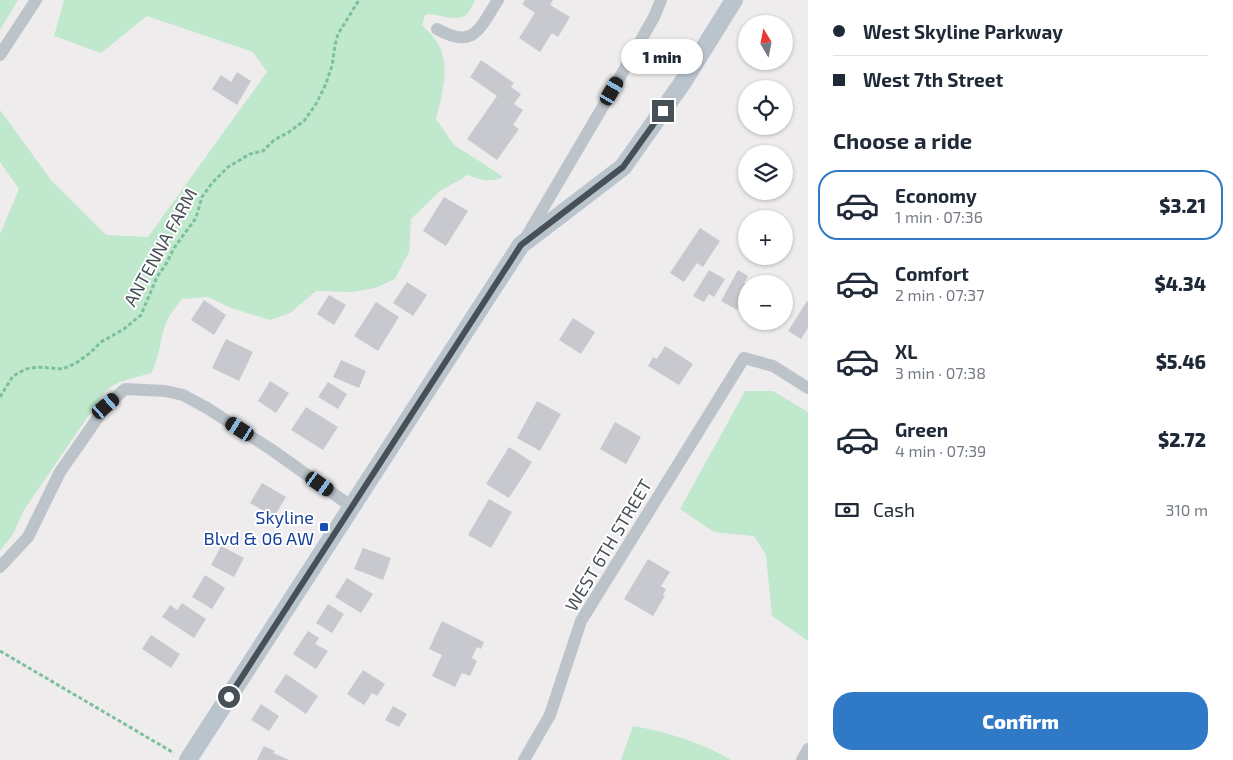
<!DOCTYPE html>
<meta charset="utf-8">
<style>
:root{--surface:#fff;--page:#f2f2f3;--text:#1f2937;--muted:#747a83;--line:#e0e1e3;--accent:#2f79c6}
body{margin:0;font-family:"Exo 2",sans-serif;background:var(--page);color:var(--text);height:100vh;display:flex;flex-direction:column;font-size:19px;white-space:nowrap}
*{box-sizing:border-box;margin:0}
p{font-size:16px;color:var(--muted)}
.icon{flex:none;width:28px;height:28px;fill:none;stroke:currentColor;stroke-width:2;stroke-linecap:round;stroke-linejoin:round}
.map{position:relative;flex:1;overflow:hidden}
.details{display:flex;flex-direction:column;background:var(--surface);width:425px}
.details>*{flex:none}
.hud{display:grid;align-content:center;height:110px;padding:0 25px;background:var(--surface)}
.needle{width:32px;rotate:350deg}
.tools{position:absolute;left:738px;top:15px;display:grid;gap:10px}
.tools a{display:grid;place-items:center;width:55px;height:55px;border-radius:50%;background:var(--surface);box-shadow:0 1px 4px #0004;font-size:25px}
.end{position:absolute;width:22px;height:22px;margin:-11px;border:6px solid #475057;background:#fff;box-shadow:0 0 0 2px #fff}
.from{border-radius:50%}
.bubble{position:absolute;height:35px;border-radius:18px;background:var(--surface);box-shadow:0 1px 4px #0004;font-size:16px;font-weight:800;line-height:35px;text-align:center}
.car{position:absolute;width:15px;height:30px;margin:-15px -8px;border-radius:6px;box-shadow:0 0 4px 1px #0007;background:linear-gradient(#222 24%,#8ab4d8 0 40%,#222 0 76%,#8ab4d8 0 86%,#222 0)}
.hud b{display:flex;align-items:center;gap:18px;height:48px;font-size:19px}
.hud b+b{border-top:1px solid var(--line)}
.hud i{width:12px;height:12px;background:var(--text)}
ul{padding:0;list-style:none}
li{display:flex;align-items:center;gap:15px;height:70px;margin:0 10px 8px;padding:0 15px;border:2px solid transparent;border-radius:20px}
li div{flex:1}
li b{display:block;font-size:19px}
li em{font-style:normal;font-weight:800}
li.selected{border-color:var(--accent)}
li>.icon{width:45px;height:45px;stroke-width:1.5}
h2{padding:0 25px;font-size:22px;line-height:60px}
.pay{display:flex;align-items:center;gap:12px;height:55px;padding:0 25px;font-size:19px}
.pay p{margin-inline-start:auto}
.cta{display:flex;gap:10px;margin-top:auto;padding:10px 25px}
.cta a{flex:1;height:58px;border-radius:20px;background:var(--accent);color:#fff;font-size:20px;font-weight:800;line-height:58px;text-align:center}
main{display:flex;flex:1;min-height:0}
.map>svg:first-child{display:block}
.green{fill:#bfe8cd}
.building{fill:#c7c9cf}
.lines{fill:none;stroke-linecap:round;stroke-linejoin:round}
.path{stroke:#7cc19b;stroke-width:3;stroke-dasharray:4 2.5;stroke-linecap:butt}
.street{stroke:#bcc4ca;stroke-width:12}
.secondary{stroke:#bac4cc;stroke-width:18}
.route{stroke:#475057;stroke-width:6}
.transit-dot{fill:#1a4fb4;stroke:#fff;stroke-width:2}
.labels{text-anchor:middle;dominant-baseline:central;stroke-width:4;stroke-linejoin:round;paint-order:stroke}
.street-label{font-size:18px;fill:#475057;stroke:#fff}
.transit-label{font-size:18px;fill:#164399;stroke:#fff;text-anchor:end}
</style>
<main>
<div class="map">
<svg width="808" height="760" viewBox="0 0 808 760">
<rect width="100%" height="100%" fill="#efeced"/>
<!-- green -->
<path class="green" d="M0,0H18L0,30Z
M64,0H475C473,4 470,11 467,14C455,24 438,12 425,15L422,25C426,30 432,34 435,39C452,62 442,94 436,119L454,145L487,166L503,177C490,183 481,180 468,175L440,191L411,219L409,252L395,279L375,288L353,292L316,291L290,313L270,320L231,308L208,297L182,299C178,305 171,312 168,319C159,336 161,357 151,373L119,382L106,390L24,510L13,534L0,551V234L19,189L0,162V110L51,180L106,235L148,237L267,72L253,52L147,16L101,53L54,36Z
M745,391H773L808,412V641L772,616L766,555L754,536L714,532L680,509Z
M633,726C668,732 700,742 731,760H621Z"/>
<!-- building -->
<path class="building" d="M525,0H553L550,5L570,17L558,37L552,33L540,52L519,38L535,13L522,4Z
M481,60L514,83L511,87L521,94L514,104L523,110L513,125L519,129L497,160L467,139L497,96L470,77Z
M237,72L251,81L237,105L212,89L221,75L231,82Z
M444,197L468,211L446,246L423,231Z
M700,228L720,241L703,267L697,263L684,282L670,273Z
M709,270L725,279L714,297L709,294L704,302L693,296Z
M738,270L748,276L744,283L746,284V293L737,310L721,301Z
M407,282L427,295L413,316L393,303Z
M329,295L346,305L334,325L317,314Z
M204,300L226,315L214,335L191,320Z
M807,301L808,302V328L801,339L788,331Z
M376,302L399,317L378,351L354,336Z
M573,318L595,332L581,354L559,340Z
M226,339L253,352L239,381L212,368Z
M665,346L693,364L679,385L648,366L653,357L657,359Z
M341,360L366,371L359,388L333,377Z
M270,381L289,393L276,413L258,401Z
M328,382L347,394L338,409L318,397Z
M537,401L561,414L540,451L517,438Z
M306,407L338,427L323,450L291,430Z
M615,422L641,437L626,464L600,449Z
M509,447L532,462L509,498L486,484Z
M262,483L286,497L274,517L250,503Z
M489,499L512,512L491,548L468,535Z
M221,546L244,558L234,577L211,565Z
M363,548L391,558L383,580L354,569Z
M648,559L670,572L661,586L666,589L663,595L665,596L653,616L624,599Z
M205,575L225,588L212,609L192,597Z
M347,578L373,594L361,613L335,597Z
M182,603L206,619L194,638L162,617L170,605L177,610Z
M328,604L344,614L332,633L316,623Z
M442,621L484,642L481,649L477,647L472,658L477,661L470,676L462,673L455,687L432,676L442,655L429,649Z
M308,631L319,638L315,644L328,651L316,669L293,654Z
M151,635L180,654L171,668L142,649Z
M363,670L385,684L377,696L372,693L364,705L347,694Z
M286,674L318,696L306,714L274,692Z
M261,704L279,716L269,731L251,720Z
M393,706L407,714L399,727L385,720Z
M264,746L275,751L273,753L289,760H257Z"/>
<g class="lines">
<!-- path -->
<path class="path" d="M0,397L13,376L26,369L37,367L63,369L76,363L90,353L101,342L124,329L141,315L157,277L166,264L174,248L196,218L202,197L212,183L228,167L250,154L263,151L274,140L289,132L304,121L316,104L325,86L332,66L335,45L338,34L359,0
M0,651L174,753"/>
<!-- street -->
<path class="street" d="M437,29C474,50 479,29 498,0
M0,55L36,0
M525,239L612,91L654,17L661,0
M0,567L28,537L60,472L106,406L125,389L165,391L183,395L207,408L272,450L352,507
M524,760L550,715L581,621L744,358L773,366L808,388
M802,760L808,749"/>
<!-- secondary -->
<path class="secondary" d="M188,760L521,245L623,167L683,82L734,0"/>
</g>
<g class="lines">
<!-- route -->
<path class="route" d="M229,697L521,245L623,167L663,111"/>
</g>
<!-- markers -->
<rect class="transit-dot" x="319" y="522" width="10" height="10" rx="2.5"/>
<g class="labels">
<!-- street labels -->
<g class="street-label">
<text transform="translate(160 247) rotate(-61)">ANTENNA FARM</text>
<text transform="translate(608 545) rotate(-59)">WEST 6TH STREET</text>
</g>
<!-- transit labels -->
<g class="transit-label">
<text x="314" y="517">Skyline<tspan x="314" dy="21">Blvd &amp; 06 AW</tspan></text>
</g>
</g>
</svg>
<div class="tools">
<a><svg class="needle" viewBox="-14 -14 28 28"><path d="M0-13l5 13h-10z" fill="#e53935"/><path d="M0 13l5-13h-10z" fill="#747a83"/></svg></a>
<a><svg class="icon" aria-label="locate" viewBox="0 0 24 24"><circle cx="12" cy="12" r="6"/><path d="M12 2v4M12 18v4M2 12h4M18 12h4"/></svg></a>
<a><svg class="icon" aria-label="layers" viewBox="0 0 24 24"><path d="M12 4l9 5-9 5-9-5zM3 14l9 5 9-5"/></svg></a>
<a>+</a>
<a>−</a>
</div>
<i class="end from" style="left:229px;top:697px"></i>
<i class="end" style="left:663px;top:111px"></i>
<div class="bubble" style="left:621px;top:39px;width:82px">1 min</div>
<i class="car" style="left:612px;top:91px;rotate:30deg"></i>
<i class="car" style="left:106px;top:406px;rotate:49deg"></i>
<i class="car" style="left:240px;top:429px;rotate:303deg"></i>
<i class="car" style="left:320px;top:484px;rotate:125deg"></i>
</div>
<section class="details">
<div class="hud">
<b><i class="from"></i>West Skyline Parkway</b>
<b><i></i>West 7th Street</b>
</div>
<h2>Choose a ride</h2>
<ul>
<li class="selected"><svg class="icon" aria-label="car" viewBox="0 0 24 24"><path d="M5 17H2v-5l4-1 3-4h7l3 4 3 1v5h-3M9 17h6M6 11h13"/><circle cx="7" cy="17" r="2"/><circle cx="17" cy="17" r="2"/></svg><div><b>Economy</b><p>1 min · 07:36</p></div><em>$3.21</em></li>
<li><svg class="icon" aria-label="car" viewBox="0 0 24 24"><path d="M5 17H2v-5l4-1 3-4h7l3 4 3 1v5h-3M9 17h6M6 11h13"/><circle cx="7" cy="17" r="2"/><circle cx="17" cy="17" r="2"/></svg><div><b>Comfort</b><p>2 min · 07:37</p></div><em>$4.34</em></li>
<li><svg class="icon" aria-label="car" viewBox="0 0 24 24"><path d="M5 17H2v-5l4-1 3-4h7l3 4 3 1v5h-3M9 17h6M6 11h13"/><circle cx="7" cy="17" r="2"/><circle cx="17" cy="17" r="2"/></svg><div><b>XL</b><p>3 min · 07:38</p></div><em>$5.46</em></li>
<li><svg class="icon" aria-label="car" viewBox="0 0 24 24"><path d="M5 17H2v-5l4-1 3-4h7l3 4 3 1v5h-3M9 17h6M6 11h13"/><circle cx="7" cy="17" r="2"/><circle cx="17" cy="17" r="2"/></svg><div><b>Green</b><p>4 min · 07:39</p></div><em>$2.72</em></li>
</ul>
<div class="pay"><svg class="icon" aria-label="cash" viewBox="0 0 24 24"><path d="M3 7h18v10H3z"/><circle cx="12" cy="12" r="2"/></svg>Cash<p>310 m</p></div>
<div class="cta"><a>Confirm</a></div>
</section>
</main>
